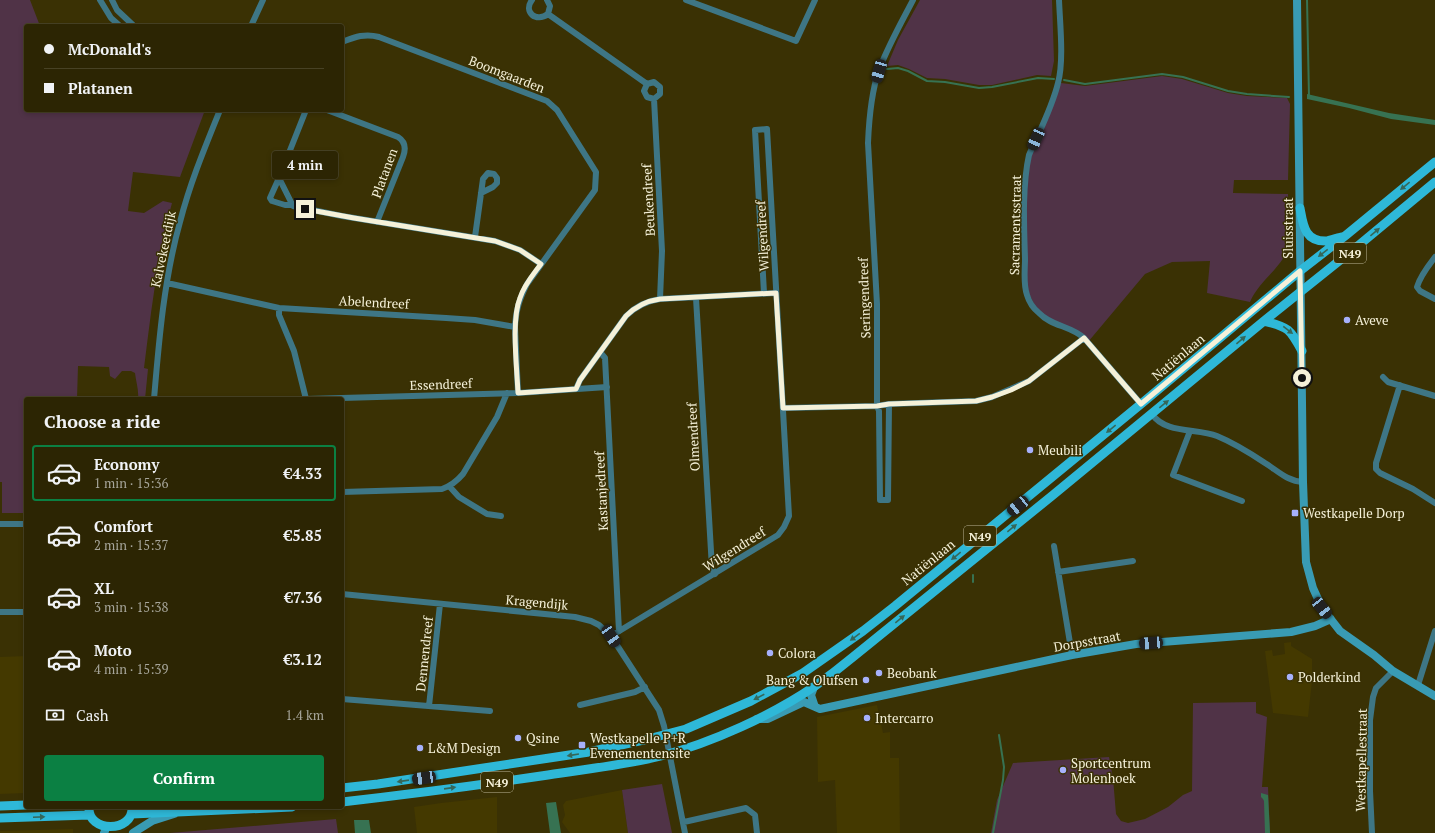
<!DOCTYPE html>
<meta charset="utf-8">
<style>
:root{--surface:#2c2503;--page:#383112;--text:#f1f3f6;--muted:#a6a59a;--line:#484225;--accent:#0b8043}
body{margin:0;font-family:"PT Serif",serif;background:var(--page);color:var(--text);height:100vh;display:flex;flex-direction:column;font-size:15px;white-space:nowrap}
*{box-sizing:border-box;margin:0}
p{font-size:13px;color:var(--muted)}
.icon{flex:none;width:22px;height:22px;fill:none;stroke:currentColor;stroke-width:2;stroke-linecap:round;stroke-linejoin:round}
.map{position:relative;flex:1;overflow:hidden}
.sheet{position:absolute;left:24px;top:397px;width:320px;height:412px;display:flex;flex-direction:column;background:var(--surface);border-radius:4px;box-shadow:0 2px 6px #0003,0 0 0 1px var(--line)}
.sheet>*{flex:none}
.banner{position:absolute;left:24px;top:24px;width:320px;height:88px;border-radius:4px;box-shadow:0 2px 6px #0003,0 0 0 1px var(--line);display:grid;align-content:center;height:88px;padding:0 20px;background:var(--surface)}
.end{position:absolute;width:18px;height:18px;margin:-9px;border:5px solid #f5f1d9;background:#111;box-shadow:0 0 0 2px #111}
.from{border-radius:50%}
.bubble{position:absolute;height:28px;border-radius:4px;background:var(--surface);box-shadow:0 2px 6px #0003,0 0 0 1px var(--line);font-size:13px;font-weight:700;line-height:28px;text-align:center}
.car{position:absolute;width:12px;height:24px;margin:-12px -6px;border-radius:5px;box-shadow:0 0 3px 1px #0007;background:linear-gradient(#222 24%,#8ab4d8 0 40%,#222 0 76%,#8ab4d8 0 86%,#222 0)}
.banner b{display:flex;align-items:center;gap:14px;height:38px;font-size:15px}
.banner b+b{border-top:1px solid var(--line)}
.banner i{width:10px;height:10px;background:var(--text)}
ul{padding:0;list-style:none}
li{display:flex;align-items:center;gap:12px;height:56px;margin:0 8px 6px;padding:0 12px;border:2px solid transparent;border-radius:4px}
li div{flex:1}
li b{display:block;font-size:15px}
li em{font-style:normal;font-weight:700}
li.selected{border-color:var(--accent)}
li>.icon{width:36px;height:36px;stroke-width:1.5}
h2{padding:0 20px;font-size:18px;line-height:48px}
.pay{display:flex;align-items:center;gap:10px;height:44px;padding:0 20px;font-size:15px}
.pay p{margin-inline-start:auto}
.cta{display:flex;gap:8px;margin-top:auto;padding:8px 20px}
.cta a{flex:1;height:46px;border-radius:4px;background:var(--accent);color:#fff;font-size:16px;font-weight:700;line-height:46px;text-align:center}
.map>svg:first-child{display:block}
.built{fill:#443900}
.green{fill:#503347}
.water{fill:#377252}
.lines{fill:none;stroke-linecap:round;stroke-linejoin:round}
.stream{stroke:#377252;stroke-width:2}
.street{stroke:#3e7685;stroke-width:6}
.secondary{stroke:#399bb4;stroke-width:8}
.primary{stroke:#2eb8d8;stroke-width:9}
.oneway{fill:#356759}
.route{stroke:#f5f1d9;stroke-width:5}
.poi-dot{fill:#a7b1fc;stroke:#3a3104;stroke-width:1.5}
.labels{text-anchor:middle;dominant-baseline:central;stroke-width:3;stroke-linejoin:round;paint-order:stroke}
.shield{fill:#3a3104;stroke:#bdb799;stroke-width:1}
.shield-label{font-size:12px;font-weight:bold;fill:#f5f1d9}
.street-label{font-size:13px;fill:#f5f1d9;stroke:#3a3104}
.poi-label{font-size:13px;fill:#f5f1d9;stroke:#3a3104;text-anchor:start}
</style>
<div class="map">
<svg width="1435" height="833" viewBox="0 0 1435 833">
<rect width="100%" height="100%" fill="#3a3104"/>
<!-- built -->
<path class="built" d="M1291,642V646L1312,659V681L1308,717L1273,713L1265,651L1272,650L1273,656L1285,654L1284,643Z
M26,656V793L0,794V657Z
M877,705L883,733L890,732V758H899L900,833H837L835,780L818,782L817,717Z
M622,790L628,833H570L562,822L565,815L563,805L566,801Z
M497,797V833H417L414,807L441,803Z
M73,829V833H0V831Z"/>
<!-- green -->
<path class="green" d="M0,0H30L40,26H26V110H127L132,112L133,110H205L180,177L133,172L128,211L144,213L163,201L172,203C157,257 151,313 144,368L148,369L145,399H138C139,390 136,382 135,373L131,371H122L115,379L110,376L109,367L78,366L77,399H26V513H2V482H0Z
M920,0H1052L1054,61L1051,76L1037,75L992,85H979L945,79L927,78L909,69L898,65L887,66L898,40Z
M1162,76L1182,79L1228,93L1247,96L1287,98L1290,104L1288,180H1234L1233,193L1288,194C1288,209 1291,246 1284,257C1274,273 1258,284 1250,302L1207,293L1210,261L1172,262L1145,274L1088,342L1039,314L1026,288L1027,164L1061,83L1085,86Z
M1256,702V713L1267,717L1262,787H1268L1270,833H991L997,800L1013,763L1109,757L1113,778L1116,814L1121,821L1128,823L1145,819L1168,807L1183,795L1192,791L1193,703Z
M662,784L672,833H628L622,790Z
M336,819L338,833H170Z"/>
<!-- water -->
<path class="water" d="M1307,94L1389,113L1435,120V125L1391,119L1349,108L1307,99Z
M1261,793L1268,795L1270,833H1265L1264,801L1263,799L1261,797Z
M556,802L561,833H550L546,803Z
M354,820H369L371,833H355Z"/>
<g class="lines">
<!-- stream -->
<path class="stream" d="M1307,0L1309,97
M887,69L898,68L908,71L927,81L945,82L979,88L992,87L1038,78L1054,79
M1064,80L1085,84L1162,74L1183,77L1228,91L1247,94L1289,97
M973,582V575
M993,833L1003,780L1004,767L999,735"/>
<!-- street -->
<path class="street" d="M100,0L111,18L120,26
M112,0L117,10L134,26
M532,0C523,12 536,23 548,14L550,6L547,0
M686,0L796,41L815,0
M1059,0C1060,24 1064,61 1058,83C1052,108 1039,132 1029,155C1022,186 1024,227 1025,259C1025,270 1023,284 1027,295C1029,302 1034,309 1039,313C1051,326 1071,326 1084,338L1141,404
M548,14L647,84
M251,26L263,0
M342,42C355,37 365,33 379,37L547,101L557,110L596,172L595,190L527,284C519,300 516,310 515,327
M654,82L660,87V94L654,99L647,97L644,91L647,84Z
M654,99L662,251L660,299
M306,110L279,178L293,206L342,216L495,241L520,250L541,264
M327,110L398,137C406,142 406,149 403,157L377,222
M279,178L270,198L272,201L285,205H292
M475,237L483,179L488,173L494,174L497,178V183L493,187L481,193
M1435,257C1428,266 1420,276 1417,287L1420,291L1435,299
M167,283L279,308L446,318L475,320L515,327L518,393
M696,298L712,568L715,574
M279,308V315L294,351L306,399
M600,352L605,358L619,631
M1383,377L1388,382L1435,396
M1400,385L1376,463V469L1380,473L1413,489L1435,503
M576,389L580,380L626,316C636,306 646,301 660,299L776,293
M154,399C159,340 164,279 180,222C190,183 205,147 220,110
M306,399L518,393L607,387
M889,404L888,500H880L879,411L877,406V304L868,143C869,119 871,93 879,70C888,46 901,23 913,0
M783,408L877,406L889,404L976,401L992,397L1029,381L1084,338
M1152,414C1165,434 1197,428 1217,436C1234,443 1250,453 1265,463C1278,471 1287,481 1303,482
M1190,431L1173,475L1242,501
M449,486L459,497L487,514L501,516
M342,492L442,489C451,486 457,481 463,474L497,417L507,393
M0,524H26
M1054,546L1072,655
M1058,572L1133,561
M342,594L575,617L591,621L599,625L611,636L659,710L664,726L685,833
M0,612H26
M611,636L778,535L784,527L789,516L767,129L755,130L764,293
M1418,685L1435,631
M342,699L490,711
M580,705L635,692L645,687
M429,706L440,604
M684,822L746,808L755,815L757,833
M1372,833L1370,791V720L1373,697L1376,688L1393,671"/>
<!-- secondary -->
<path class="secondary" d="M1297,0L1303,482L1306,562L1313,588L1322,608L1340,631L1374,655L1393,671L1435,696
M814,687L811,695L815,707
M757,719H768L804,702L820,709L1072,655L1136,644L1291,632L1315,626L1331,619
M104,833L105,831
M133,833L152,821L174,814"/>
<!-- primary -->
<path class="primary" d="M1300,208C1303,224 1304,242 1327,241C1331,240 1337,238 1342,237
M1264,321C1289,327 1290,329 1302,351
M342,788L378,784L589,752L648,739L686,729L751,701L803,673L863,631L895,606L1141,404L1300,271L1345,236L1435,162
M342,802C411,794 480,785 548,775C586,769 625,765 661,756C711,743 773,715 815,686C828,677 841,667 853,657L1053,495L1264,321L1359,245L1435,182
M0,806L26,805
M89,807C87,833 134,833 132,807
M132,814L292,807
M0,818L89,815"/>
</g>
<!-- one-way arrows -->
<defs><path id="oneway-solid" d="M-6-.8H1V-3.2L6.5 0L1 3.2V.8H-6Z"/></defs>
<g class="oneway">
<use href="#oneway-solid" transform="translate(1405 186) rotate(141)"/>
<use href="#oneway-solid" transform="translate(1375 232) rotate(-40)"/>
<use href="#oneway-solid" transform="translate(1323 253) rotate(142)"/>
<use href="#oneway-solid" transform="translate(1288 330) rotate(38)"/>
<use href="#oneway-solid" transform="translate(1241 340) rotate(-40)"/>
<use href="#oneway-solid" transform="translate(1164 404) rotate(-39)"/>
<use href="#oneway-solid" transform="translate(1111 429) rotate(141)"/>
<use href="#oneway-solid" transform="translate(1012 528) rotate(-39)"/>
<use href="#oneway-solid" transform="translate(956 556) rotate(141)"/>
<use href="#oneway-solid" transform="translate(900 619) rotate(-39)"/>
<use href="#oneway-solid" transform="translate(855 637) rotate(144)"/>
<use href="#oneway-solid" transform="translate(759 697) rotate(153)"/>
<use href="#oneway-solid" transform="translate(573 755) rotate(171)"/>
<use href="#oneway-solid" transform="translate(403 781) rotate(172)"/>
<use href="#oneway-solid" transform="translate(450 788) rotate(-8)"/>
<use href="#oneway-solid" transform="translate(39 817) rotate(-2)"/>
</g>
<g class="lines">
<!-- route -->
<path class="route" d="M305,209L354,218L495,241L520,250L541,264C533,275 524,285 520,298C511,320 517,368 518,393L576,389L580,380L626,316C636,306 646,301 660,299L776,293L783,408L877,406L889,404L976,401L992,397L1011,390L1029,381L1084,338L1141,404L1300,271L1302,378"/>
</g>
<!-- markers -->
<g class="poi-dot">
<circle cx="1347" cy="320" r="4"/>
<circle cx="1030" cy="450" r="4"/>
<rect x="1291" y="509" width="8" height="8" rx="2"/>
<circle cx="770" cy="653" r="4"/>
<circle cx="879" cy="673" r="4"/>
<circle cx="1290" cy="677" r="4"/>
<circle cx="866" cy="680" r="4"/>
<circle cx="867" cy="718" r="4"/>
<circle cx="518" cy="738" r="4"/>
<rect x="578" y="741" width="8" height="8" rx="2"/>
<circle cx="420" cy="748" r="4"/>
<circle cx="1063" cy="770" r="4"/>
</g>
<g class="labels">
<!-- shield labels -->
<g class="shield">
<rect x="1334" y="243" width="32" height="20" rx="3"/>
<rect x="964" y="526" width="32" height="20" rx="3"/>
<rect x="481" y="772" width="32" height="20" rx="3"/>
</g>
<g class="shield-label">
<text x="1350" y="253">N49</text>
<text x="980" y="536">N49</text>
<text x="497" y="782">N49</text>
</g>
<!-- street labels -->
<g class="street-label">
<text transform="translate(507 74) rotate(21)">Boomgaarden</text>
<text transform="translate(384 173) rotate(-70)">Platanen</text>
<text transform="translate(648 200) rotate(-93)">Beukendreef</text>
<text transform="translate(1015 225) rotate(-89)">Sacramentsstraat</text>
<text transform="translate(1288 228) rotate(-90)">Sluisstraat</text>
<text transform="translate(762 236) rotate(-93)">Wilgendreef</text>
<text transform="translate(163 249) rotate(-78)">Kalvekeetdijk</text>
<text transform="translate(864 298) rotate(-92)">Seringendreef</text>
<text transform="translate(374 302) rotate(3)">Abelendreef</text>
<text transform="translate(1178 357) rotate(-40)">Natiënlaan</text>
<text transform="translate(441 384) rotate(-2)">Essendreef</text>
<text transform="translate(693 437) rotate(-93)">Olmendreef</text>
<text transform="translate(601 491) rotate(-93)">Kastanjedreef</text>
<text transform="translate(734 549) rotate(-32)">Wilgendreef</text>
<text transform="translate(928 562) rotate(-39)">Natiënlaan</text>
<text transform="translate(537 602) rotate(5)">Kragendijk</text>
<text transform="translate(1087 641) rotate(-10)">Dorpsstraat</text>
<text transform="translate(424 654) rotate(-84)">Dennendreef</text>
<text transform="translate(1361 760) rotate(-89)">Westkapellestraat</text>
</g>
<!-- poi labels -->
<g class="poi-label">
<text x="1355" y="320">Aveve</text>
<text x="1038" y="450">Meubili</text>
<text x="1303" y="513">Westkapelle Dorp</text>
<text x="778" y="653">Colora</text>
<text x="887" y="673">Beobank</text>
<text x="1298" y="677">Polderkind</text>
<text x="858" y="680" text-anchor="end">Bang &amp; Olufsen</text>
<text x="875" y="718">Intercarro</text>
<text x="526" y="738">Qsine</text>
<text x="590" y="738">Westkapelle P+R<tspan x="590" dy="15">Evenementensite</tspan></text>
<text x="428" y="748">L&amp;M Design</text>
<text x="1071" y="763">Sportcentrum<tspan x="1071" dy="15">Molenhoek</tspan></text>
</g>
</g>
</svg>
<i class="end from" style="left:1302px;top:378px"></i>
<i class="end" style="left:305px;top:209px"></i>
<div class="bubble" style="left:272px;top:151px;width:66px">4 min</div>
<i class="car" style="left:879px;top:71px;rotate:196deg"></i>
<i class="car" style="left:1036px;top:139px;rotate:204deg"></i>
<i class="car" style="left:1018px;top:506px;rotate:231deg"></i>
<i class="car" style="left:1322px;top:608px;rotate:142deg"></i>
<i class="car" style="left:611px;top:636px;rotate:146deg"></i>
<i class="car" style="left:1151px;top:643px;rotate:266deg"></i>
<i class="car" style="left:424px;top:778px;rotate:262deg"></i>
<div class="banner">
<b><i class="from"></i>McDonald's</b>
<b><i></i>Platanen</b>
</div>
<section class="sheet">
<h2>Choose a ride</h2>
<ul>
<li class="selected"><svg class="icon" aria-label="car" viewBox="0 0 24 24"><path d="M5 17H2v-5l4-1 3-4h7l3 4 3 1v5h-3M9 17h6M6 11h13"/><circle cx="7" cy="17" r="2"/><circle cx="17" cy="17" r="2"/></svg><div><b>Economy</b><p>1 min · 15:36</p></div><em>€4.33</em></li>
<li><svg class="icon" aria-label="car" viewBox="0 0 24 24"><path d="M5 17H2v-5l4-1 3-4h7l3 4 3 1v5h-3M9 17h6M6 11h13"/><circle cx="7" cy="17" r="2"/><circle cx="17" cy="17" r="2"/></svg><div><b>Comfort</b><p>2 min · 15:37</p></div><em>€5.85</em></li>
<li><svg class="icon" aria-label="car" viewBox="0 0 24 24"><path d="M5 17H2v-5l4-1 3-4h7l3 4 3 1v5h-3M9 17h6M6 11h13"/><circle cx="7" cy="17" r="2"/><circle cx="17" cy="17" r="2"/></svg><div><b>XL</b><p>3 min · 15:38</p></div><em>€7.36</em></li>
<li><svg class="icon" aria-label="car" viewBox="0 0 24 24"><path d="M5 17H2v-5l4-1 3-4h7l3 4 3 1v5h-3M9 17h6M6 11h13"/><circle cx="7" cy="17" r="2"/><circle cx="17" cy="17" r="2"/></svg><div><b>Moto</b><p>4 min · 15:39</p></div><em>€3.12</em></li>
</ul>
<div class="pay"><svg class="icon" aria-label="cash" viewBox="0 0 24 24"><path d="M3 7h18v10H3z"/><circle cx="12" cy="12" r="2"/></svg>Cash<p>1.4 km</p></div>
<div class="cta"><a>Confirm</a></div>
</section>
</div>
